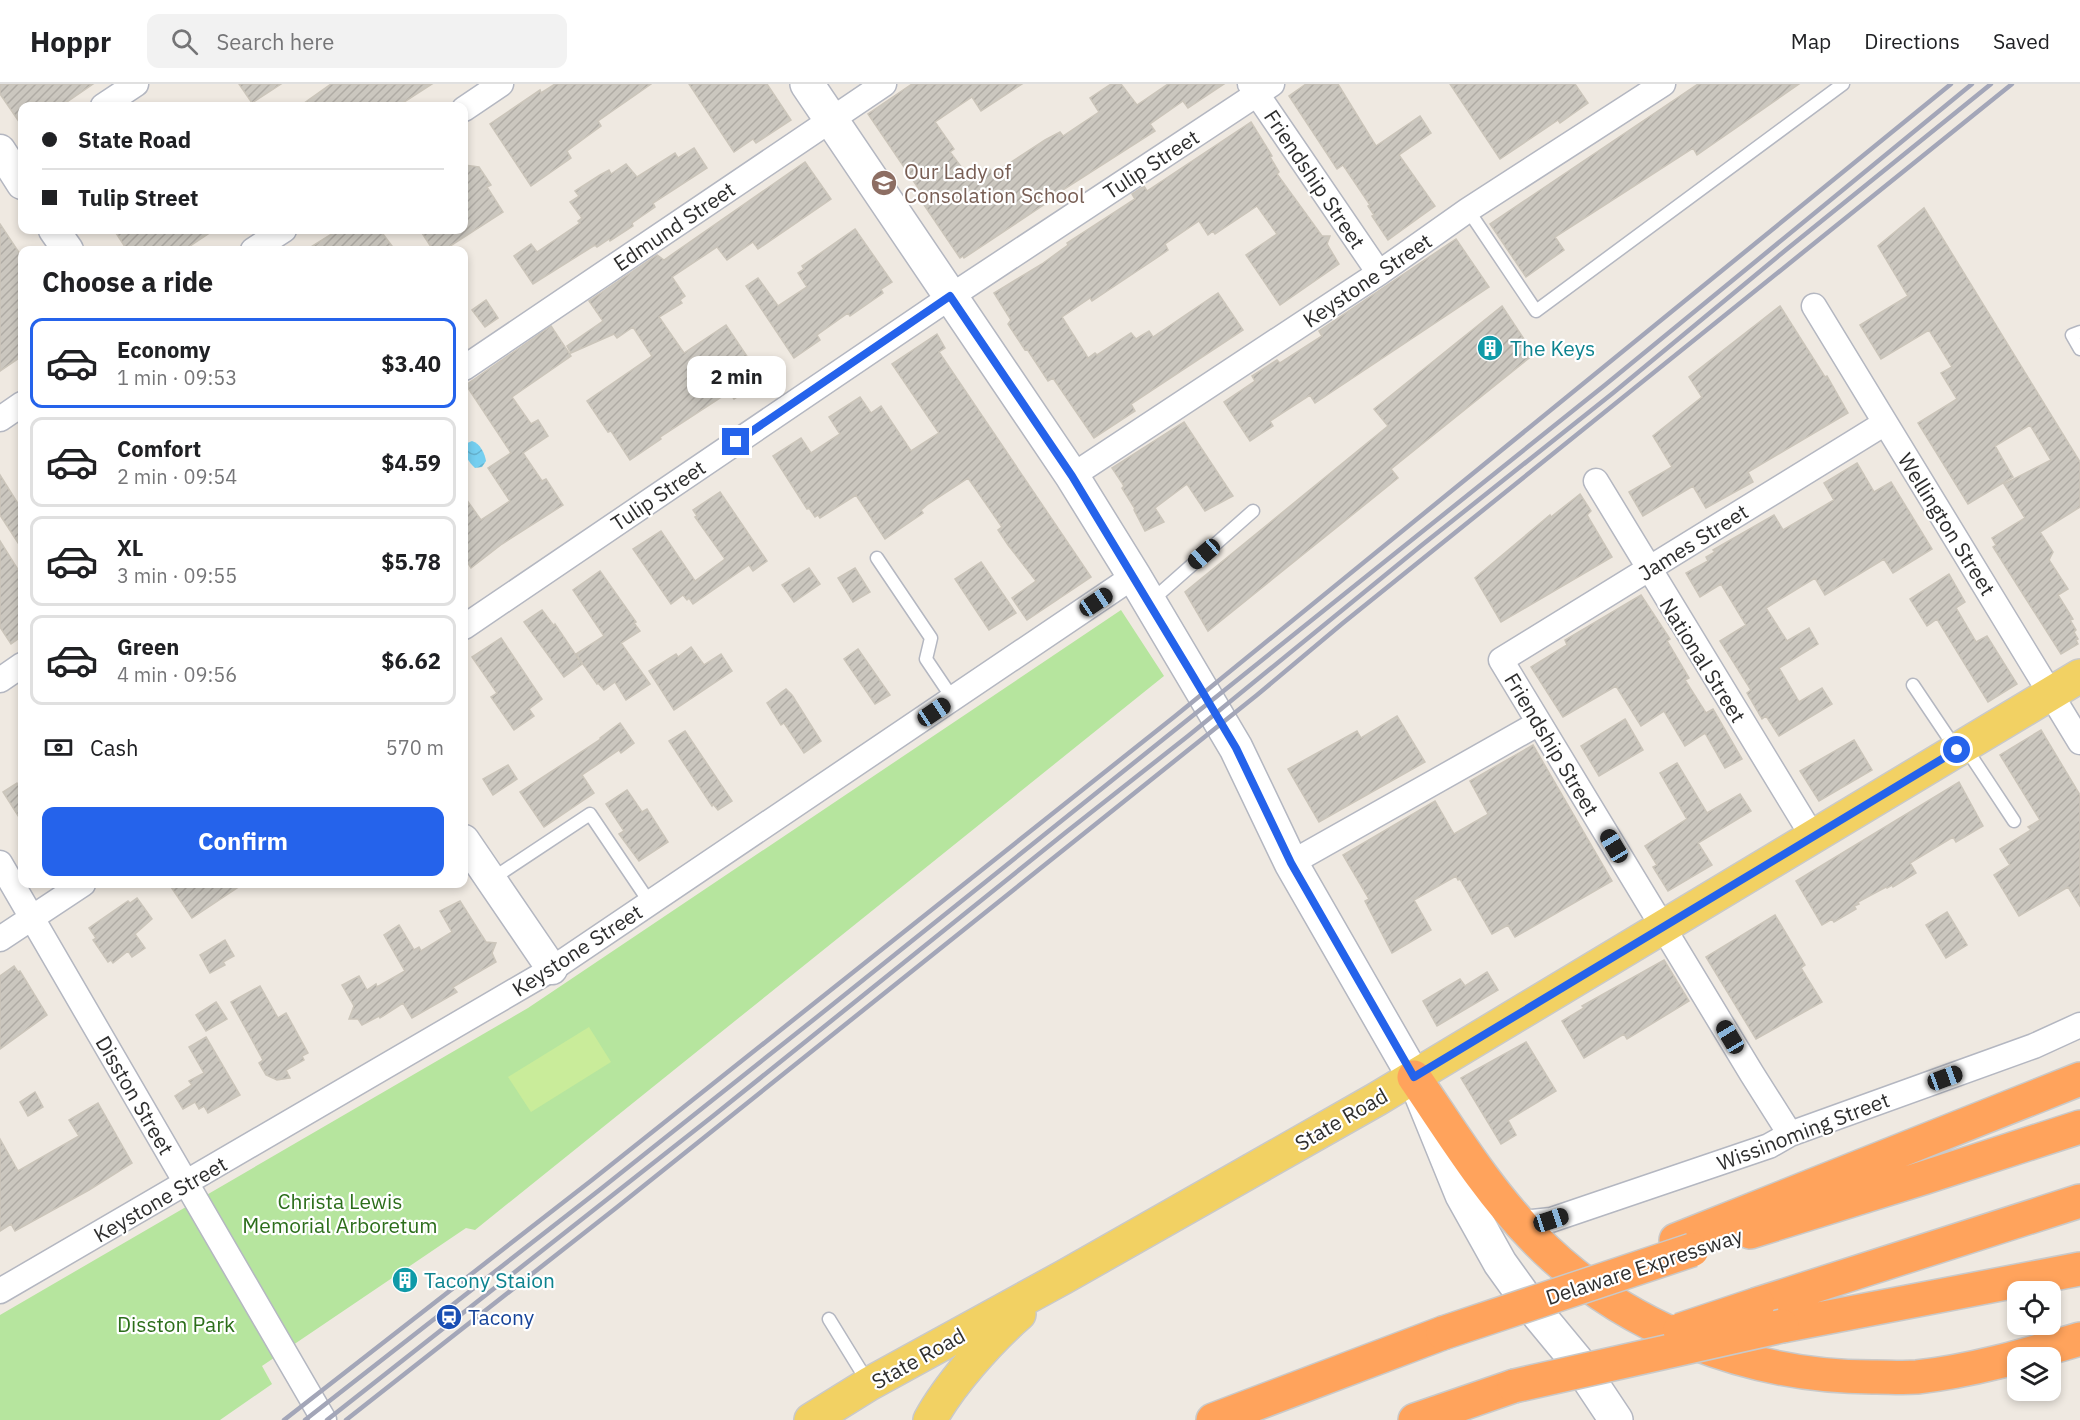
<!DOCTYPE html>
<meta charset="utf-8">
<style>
:root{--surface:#fff;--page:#f2f2f2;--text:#202124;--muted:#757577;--line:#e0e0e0;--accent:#2563eb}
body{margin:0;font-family:"IBM Plex Sans",sans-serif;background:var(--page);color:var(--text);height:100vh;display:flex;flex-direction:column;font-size:22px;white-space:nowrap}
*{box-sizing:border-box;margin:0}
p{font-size:20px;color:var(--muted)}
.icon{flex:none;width:33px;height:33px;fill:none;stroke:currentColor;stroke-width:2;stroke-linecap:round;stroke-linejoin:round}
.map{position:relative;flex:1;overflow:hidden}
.details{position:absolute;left:18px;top:162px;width:450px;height:642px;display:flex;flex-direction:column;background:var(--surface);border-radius:12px;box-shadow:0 3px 9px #0003}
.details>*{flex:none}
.banner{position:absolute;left:18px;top:18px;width:450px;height:132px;border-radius:12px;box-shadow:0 3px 9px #0003;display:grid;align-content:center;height:132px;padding:0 24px;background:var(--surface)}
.tools{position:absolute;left:2007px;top:1197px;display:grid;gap:12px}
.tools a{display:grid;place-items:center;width:54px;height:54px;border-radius:12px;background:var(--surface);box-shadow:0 3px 9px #0003;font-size:30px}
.end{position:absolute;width:27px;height:27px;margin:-14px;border:8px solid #2563eb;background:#fff;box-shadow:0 0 0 3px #fff}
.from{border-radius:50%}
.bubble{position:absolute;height:42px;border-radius:12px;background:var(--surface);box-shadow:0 3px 9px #0003;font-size:20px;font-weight:800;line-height:42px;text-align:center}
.car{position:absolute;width:18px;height:36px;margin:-18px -9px;border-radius:8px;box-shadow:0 0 4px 2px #0007;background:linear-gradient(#222 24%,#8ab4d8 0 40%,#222 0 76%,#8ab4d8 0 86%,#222 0)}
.banner b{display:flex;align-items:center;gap:21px;height:57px;font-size:22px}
.banner b+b{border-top:2px solid var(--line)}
.banner i{width:15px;height:15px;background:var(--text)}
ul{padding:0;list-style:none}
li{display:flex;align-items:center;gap:18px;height:90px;margin:0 12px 9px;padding:0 12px;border:3px solid var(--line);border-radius:12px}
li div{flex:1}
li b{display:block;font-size:22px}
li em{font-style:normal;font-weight:800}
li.current{border-color:var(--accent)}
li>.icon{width:54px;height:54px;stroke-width:1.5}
h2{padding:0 24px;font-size:27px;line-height:72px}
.pay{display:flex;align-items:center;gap:15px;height:66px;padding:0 24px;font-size:22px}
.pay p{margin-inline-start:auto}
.action{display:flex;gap:12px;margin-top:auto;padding:12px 24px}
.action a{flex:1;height:69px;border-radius:12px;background:var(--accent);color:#fff;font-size:24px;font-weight:800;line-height:69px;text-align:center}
header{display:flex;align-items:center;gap:36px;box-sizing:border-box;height:84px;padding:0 30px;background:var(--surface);border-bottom:2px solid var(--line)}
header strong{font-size:28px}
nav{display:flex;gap:33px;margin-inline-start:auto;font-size:21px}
.search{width:420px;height:54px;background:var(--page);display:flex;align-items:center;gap:15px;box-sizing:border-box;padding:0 21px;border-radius:12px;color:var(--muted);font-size:22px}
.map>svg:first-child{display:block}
.green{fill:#b6e59e}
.pitch{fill:#c9ec9a}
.water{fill:url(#water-waves)}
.building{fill:url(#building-hatch);stroke:#cbc5ba;stroke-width:1.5}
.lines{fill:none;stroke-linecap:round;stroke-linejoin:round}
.service-casing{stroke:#b4b7c1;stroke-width:15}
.minor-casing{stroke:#b4b7c1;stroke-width:27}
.tertiary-casing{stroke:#b4b7c1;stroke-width:33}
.secondary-casing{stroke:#b4b7c1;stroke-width:36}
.primary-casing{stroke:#c9c9c9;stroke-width:36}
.motorway-casing{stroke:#c9c9c9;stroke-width:36}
.service{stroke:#fff;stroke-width:12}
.minor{stroke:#fff;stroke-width:24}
.tertiary{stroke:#fff;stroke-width:30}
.secondary{stroke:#fff;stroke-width:33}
.primary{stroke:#f2d163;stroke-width:33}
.motorway{stroke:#ffa35c;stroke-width:33}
.rail{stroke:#a3a6b8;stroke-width:4.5}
.motorway-bridge-casing{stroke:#c9c9c9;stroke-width:36;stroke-linecap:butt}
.motorway-bridge{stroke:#ffa35c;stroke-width:33}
.route{stroke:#2563eb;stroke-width:8}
.labels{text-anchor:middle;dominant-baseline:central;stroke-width:4.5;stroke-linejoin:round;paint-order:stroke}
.street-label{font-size:21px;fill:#2e2e2e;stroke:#fff}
.education-label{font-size:21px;fill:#785e54;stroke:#fff;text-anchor:start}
.culture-label{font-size:21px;fill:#0d838f;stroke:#fff;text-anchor:start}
.park-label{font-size:21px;fill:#2c6e1b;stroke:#fff}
.transit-label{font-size:21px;fill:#164399;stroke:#fff;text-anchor:start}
</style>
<header>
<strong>Hoppr</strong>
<div class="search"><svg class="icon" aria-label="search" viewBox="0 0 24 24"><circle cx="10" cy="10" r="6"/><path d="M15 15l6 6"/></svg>Search here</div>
<nav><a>Map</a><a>Directions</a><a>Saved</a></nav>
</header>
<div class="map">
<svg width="2080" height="1336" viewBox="0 0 2080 1336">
<defs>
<pattern id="water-waves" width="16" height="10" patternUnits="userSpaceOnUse" patternTransform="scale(1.5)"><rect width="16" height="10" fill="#75cff0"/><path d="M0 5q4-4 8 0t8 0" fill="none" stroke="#66b2ce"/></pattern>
<pattern id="building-hatch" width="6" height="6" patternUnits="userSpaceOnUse" patternTransform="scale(1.5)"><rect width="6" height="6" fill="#cbc7bf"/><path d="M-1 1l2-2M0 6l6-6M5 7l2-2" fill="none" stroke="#afaba4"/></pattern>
</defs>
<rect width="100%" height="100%" fill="#efe9e1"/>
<!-- green -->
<path class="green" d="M1121,526L1164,592L475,1146L466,1144L262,1282L272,1300L220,1336H0V1231L528,924Z"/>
<!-- pitch -->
<path class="pitch" d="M589,943L611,978L531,1028L508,993Z"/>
<!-- water -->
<path class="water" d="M472,357C480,359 485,370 486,377L482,383L475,384C469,379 462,368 465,360Z"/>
<!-- building -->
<path class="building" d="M0,0H93L61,22H22V42L0,10Z
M239,0H281L252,19Z
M331,0H432L398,22H300Z
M555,0H651L598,37L601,42L567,67L571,74L531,102L490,40L540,6L541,9Z
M689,0H767L791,36L756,59L753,55L734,68Z
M912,0H1022L981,27L972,13L935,38L954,65L950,68L971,96L989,84L993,90L1045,56L1060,48L1063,52L1099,28L1090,14L1111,0H1121L1137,21L1168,0H1224L1188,24L1183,17L1150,40L1155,47L1044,118L1045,120L964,174L963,172L960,174L924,121L922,116L925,114L868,30Z
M1306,0H1338L1376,62L1420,32L1431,49L1399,71L1435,122L1388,156L1372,132L1374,131L1368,122L1370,121L1343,81L1337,85L1289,12Z
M1450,0H1575L1588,19L1560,39L1558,36L1500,75Z
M1698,0H1799L1697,71L1693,64L1555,153L1564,166L1526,193L1490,140Z
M1251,38L1272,72L1270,73L1279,88L1277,90L1322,152H1330L1327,160L1339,180L1280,221L1246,171L1277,150L1257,122L1215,150L1213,147L1208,151L1199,137L1165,160L1168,166L1161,171L1092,217L1090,214L1062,233L1088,274L1095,269L1097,271L1131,249L1136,255L1149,247L1153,253L1218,209L1243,246L1131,320L1135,327L1094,354L1053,294L1048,297L1027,265L1025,266L1008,240L1011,236L994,209L1042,180L1068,161L1067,159L1135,115L1132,110L1144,102L1147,107Z
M694,64L707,84L653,119L655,123L632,139L633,142L610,157L609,155L597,163L595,161L533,200L514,172L531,160L537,168L580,139L578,137L582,134L570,118L579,112L575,107L600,91L609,86L611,90L626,80L637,93L675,69L678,74Z
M805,78L831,115L758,165L753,158L727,176L717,163L672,193L685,212L680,216L682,219L659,233L684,269L726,241L763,296L734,315L729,308L660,353L661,355L630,376L611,347L608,348L587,317L652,272L633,243L617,254L614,250L571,269L567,262L603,237L589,217L657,171L664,176Z
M464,81L479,83L491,101L487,103L503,128L444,166H433L420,146H464Z
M1924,124L2080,378V423L2040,448L2053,468L2049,476L2068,505L2058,511L2073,535L2070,536L2076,546L2074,548L2078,555L2076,556L2078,560L2061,570L1993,463L1996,461L1992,454L2025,434L2004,400L2051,376L2030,341L1995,362L2013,393L1968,420L1918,339L1957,315L1941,289L1952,283L1929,246L1881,275L1860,241L1908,212L1878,162Z
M0,140L22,173V272L0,287Z
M855,145L892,198L881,205L883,209L850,232L848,229L817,251L820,256L794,274L746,202L758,194L778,222L807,203L798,189L804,185L802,182Z
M114,146H214L184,166H127Z
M338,146H380L395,166H306Z
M1456,155L1489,203L1315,319L1310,311L1270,337L1273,342L1250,357L1224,318L1255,297L1252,292L1277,276L1280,279L1322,252L1319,247Z
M486,216L498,234L485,243L472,226Z
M1502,222L1534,270L1391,385L1398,394L1208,547L1185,508L1388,342L1374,325Z
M1780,222L1825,293L1827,292L1848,329L1748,388L1753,398L1706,424L1693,402L1643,432L1629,408L1672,383L1653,352L1702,313L1689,293Z
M551,242L571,272L512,313L531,340L538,336L548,352L523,369L542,397L546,395L563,421L502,460L471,484L464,473V412L481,436L510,417L488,384L511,369L466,301Z
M937,250L945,264L939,268L1091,493L1027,536L1012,514L1036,497L1008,461L998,446L1002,443L968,394L928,420L921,426L923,429L885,455L856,411L820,434L818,431L815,433L809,424L807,425L773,372L801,354L811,369L840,350L829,333L860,313L871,329L881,322L911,367L939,349L892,280Z
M1184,338L1233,412L1205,427L1187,400L1155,424L1164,438L1145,447L1134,426L1135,425L1122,404L1124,402L1112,384Z
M1857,379L1874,408L1891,398L1932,465L1893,489L1884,475L1825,511L1815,494L1766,524L1787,557L1809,544L1818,560L1779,584L1799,618L1822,604L1832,620L1779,652L1766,632L1762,635L1747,609L1751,606L1720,557L1746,541L1721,500L1700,513L1686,489L1708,477L1706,473L1715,468L1713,466L1774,431L1783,446L1834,416L1824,399Z
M0,391L22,426V465L0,431Z
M720,408L767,477L753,487L749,481L693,520L689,514L687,516L683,511L671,520L633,465L661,447L695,497L725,475L695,433L697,432L693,426Z
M1580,410L1591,427L1587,431L1612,473L1501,538L1475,494L1550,431L1551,433Z
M0,457L22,492V552L11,560L0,543Z
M981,478L1016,529L989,546L955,495Z
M809,484L820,500L794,518L782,501Z
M855,484L870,508L853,518L838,494Z
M600,487L636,538L634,539L640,547L621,559L650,600L626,616L615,598L604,606L598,599L597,600L576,570L604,552L573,506Z
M1949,490L1965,518L1956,524L1976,558L1987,552L2017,600L1988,618L1937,535L1927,542L1910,515Z
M1641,511L1670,555L1667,557L1689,594L1685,596L1706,629L1713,625L1742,675L1725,684L1705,649L1685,662L1664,627L1641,642L1616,602L1563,633L1531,583L1567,561L1565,556Z
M542,526L554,542L555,540L582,580L564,593L524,538Z
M501,554L542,615L529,625L534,632L514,646L491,613L497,609L472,573Z
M691,563L704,581L721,570L732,587L674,626L649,587L676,570L678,573Z
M858,565L890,611L875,620L844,575Z
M786,605L792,611L821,657L804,669L784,639L781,641L767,619Z
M1397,632L1425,678L1319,738L1288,685L1357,647L1361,654Z
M1625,635L1643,666L1599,692L1581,662Z
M620,639L634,659L621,669L619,666L582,691L594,709L544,743L520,708L601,655L600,654Z
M2041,646L2080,711V822L2068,803L2019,832L1994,791L2010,781L2000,765L2031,746L2028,743L2040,736L2000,671Z
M685,647L732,717L718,726L713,720L712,722L669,657Z
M1854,656L1872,686L1819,717L1800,687Z
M1533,661L1612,797L1515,853L1508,841L1492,850L1460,795L1458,796L1456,792L1414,816L1431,846L1392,869L1365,817L1369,815L1343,771L1435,717L1454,750L1485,732L1488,730L1470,697Z
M1677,679L1707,729L1740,710L1751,727L1698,759L1712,781L1668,807L1653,783L1657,781L1645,762L1687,735L1660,689Z
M508,681L517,695L493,711L483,695Z
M1959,698L1983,742L1956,758L1953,753L1910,779L1916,789L1893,803L1892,801L1887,804L1886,803L1858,818L1859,820L1854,822L1856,825L1834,838L1832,835L1822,841L1796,797Z
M17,699L22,708V738L3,708Z
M627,706L642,728L647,725L668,758L639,777L619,750L624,747L606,720Z
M169,800H243L192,834Z
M137,814L152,835L135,850L145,864L132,873L128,867L113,879L111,876L108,878L93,856L96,854L89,844L128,817L130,819Z
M460,817L486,858L496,859L492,869L496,878L453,903L457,908L412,934L403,919L380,934L379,932L362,941L358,935H349L354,922L342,901L359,892L367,906L376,900L377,903L405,887L384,851L399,841L414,866L419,863L421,867L452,848L440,827Z
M1947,828L1967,861L1946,874L1926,841Z
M1775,831L1805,881L1801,884L1822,918L1756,955L1706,873Z
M225,856L234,872L223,878L225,881L210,889L200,871Z
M1664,876L1689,917L1627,955L1624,950L1584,974L1562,937L1584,924L1582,922Z
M14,882L18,888L20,887L47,931L0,965V892Z
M1487,888L1498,906L1437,942L1423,917L1460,895L1465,902Z
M260,902L278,934L286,929L308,969L302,972L304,976L286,986L290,994L277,996L266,991L259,979L263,976L231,918Z
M216,918L227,935L206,947L196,931Z
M206,953L240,1011L208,1029L204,1022L199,1025L195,1018L183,1025L175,1012L192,1001L189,997L204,989L189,963Z
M1526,958L1556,1007L1508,1036L1516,1051L1501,1060L1461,994Z
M35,1008L43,1023L28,1032L20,1018Z
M98,1019L132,1079L89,1106L15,1147L11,1140L0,1147V1055L18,1087L79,1052L69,1036Z"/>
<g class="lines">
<!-- service casing -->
<g class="service-casing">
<path id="service" d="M1468,126L1536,227L1843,0
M2080,248L2072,251L2080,265
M877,474L931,554L926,575L953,615
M1150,518L1253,427
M1913,601L1956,665
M1965,663L2014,737
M492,795L590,730L650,819
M829,1235L869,1300"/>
</g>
<!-- minor casing -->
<g class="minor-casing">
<path id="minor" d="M1250,0L1379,189
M103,22L136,0
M464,25L501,0
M253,166L284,146
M1814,222L2080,658
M464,284L884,0
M0,335L22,320
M1072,392L1379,189L1468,126L1663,0
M1596,397L1813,753
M464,543L962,205L1272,0
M0,596L22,581
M0,779L324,1336
M1291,779L1539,639
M0,855L83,800
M1790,1050L1752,990L1501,576L1885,339
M1521,1139L1551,1136L1769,1062L1790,1050L2034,962L2080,941
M0,1207L552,885L1134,492"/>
</g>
<!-- tertiary casing -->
<g class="tertiary-casing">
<path id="tertiary" d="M0,66L22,100
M54,146L68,166
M464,756L552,885"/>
</g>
<!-- secondary casing -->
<g class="secondary-casing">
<path id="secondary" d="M807,0L1072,392L1134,492L1236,664L1291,779L1414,993L1462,1111L1500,1179L1528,1218L1576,1276L1616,1336"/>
</g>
<!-- primary casing -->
<g class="primary-casing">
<path id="primary" d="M811,1336L869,1300L1064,1193L1377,1015L2080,592
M930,1336C949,1301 989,1256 1019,1230"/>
</g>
<!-- motorway casing -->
<g class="motorway-casing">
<path id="motorway" d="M1414,993C1451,1047 1486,1105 1533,1153C1621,1244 1750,1294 1876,1293C1889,1293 1903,1294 1917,1293C1973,1287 2026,1271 2080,1255
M1750,1148L1923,1094L2080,1043
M1676,1156L2080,995
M1758,1220L2080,1117
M1782,1242L2080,1185
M1213,1336L1443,1249
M1415,1336L1514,1302"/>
</g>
<!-- service -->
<use href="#service" class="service"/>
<!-- minor -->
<use href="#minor" class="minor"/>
<!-- tertiary -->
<use href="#tertiary" class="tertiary"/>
<!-- secondary -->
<use href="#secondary" class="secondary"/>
<!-- primary -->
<use href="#primary" class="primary"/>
<!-- motorway -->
<use href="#motorway" class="motorway"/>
<!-- rail -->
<path class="rail" d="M284,1336L592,1096L1174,633L1951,0
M305,1336L602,1104L817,933L1605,301L1972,0
M327,1336L713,1032L1065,749L1188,652L1422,461L1613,309L1787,165L1991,0
M346,1336L616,1124L1257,611L1343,539L2012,0"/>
<!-- motorway-bridge casing -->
<g class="motorway-bridge-casing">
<path id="motorway-bridge" d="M1680,1246L1758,1220
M1443,1249L1692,1166
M1514,1302L1782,1242"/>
</g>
<!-- motorway-bridge -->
<use href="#motorway-bridge" class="motorway-bridge"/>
</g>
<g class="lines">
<!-- route -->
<path class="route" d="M736,358L950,212L1072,392L1190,587L1236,664L1291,779L1414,993L1957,666"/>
</g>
<!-- icons -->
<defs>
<g id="school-disc" transform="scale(1.35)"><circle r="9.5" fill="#8d6e63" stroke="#fff"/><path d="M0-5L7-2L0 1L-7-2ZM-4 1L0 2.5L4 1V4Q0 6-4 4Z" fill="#fff"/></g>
<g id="building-disc" transform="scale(1.35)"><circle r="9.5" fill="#0f9aa8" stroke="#fff"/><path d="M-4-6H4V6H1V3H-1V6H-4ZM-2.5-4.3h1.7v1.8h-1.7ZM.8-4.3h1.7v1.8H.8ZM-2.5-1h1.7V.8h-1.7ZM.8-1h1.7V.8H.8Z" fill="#fff"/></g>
<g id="station-disc" transform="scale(1.35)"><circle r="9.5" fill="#1a4fb4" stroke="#fff"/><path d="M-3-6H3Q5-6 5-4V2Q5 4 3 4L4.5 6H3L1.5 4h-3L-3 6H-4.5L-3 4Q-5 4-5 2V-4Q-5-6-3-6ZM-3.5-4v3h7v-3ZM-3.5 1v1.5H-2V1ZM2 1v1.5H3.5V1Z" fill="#fff"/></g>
</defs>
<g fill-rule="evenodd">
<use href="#school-disc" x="884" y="99"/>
<use href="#building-disc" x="1490" y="264"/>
<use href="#building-disc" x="405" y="1196"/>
<use href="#station-disc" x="449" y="1233"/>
</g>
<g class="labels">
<!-- street labels -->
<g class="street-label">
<text transform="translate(1151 80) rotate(-33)">Tulip Street</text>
<text transform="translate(1315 95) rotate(56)">Friendship Street</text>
<text transform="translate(674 142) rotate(-34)">Edmund Street</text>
<text transform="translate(1367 196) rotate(-34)">Keystone Street</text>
<text transform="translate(658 411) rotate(-34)">Tulip Street</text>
<text transform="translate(1947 440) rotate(58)">Wellington Street</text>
<text transform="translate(1693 458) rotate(-32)">James Street</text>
<text transform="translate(1703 576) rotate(58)">National Street</text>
<text transform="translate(1552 660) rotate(59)">Friendship Street</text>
<text transform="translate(577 866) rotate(-33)">Keystone Street</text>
<text transform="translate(135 1011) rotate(60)">Disston Street</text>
<text transform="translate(1341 1035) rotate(-30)">State Road</text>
<text transform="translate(1803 1047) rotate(-21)">Wissinoming Street</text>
<text transform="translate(160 1115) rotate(-30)">Keystone Street</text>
<text transform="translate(1644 1182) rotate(-18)">Delaware Expressway</text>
<text transform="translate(918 1274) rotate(-29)">State Road</text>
</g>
<!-- education labels -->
<g class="education-label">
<text x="904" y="87">Our Lady of<tspan x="904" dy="24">Consolation School</tspan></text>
</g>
<!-- culture labels -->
<g class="culture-label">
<text x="1510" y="264">The Keys</text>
<text x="424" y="1196">Tacony Staion</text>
</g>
<!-- park labels -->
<g class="park-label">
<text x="340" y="1117">Christa Lewis<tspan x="340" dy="24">Memorial Arboretum</tspan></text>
<text x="176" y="1240">Disston Park</text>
</g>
<!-- transit labels -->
<g class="transit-label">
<text x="468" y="1233">Tacony</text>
</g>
</g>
</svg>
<div class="tools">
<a><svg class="icon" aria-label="locate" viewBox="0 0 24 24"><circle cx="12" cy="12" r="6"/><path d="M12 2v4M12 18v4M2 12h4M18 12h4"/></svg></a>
<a><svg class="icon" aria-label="layers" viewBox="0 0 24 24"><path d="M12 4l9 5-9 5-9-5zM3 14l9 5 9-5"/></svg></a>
</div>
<i class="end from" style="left:1957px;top:666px"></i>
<i class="end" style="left:736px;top:358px"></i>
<div class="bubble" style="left:687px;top:272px;width:99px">2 min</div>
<i class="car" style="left:1204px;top:470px;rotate:229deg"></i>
<i class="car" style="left:1096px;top:518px;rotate:56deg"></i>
<i class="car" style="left:934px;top:628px;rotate:56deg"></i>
<i class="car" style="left:1614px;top:762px;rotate:329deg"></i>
<i class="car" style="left:1730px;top:953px;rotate:329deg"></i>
<i class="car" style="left:1945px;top:994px;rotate:70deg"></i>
<i class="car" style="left:1551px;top:1136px;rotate:72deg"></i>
<div class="banner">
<b><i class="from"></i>State Road</b>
<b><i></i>Tulip Street</b>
</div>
<section class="details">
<h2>Choose a ride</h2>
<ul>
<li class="current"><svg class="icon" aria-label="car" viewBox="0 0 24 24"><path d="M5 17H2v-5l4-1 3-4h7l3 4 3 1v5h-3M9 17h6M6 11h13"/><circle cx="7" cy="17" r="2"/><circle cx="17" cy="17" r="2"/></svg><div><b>Economy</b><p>1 min · 09:53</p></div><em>$3.40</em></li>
<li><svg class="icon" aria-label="car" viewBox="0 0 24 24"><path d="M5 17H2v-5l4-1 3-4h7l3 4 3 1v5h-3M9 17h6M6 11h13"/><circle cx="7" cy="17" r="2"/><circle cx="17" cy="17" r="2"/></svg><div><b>Comfort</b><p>2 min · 09:54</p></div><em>$4.59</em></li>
<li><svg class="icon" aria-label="car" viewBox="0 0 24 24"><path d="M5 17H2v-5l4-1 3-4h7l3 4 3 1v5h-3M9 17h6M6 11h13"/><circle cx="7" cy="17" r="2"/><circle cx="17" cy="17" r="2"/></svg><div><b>XL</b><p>3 min · 09:55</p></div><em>$5.78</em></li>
<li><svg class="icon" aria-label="car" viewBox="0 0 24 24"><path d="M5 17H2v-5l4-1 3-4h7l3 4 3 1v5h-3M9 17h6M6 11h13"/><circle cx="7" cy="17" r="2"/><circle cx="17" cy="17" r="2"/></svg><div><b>Green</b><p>4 min · 09:56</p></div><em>$6.62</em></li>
</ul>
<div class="pay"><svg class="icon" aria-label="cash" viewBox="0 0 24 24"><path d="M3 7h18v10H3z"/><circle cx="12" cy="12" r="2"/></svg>Cash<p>570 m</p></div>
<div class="action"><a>Confirm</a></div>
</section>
</div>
